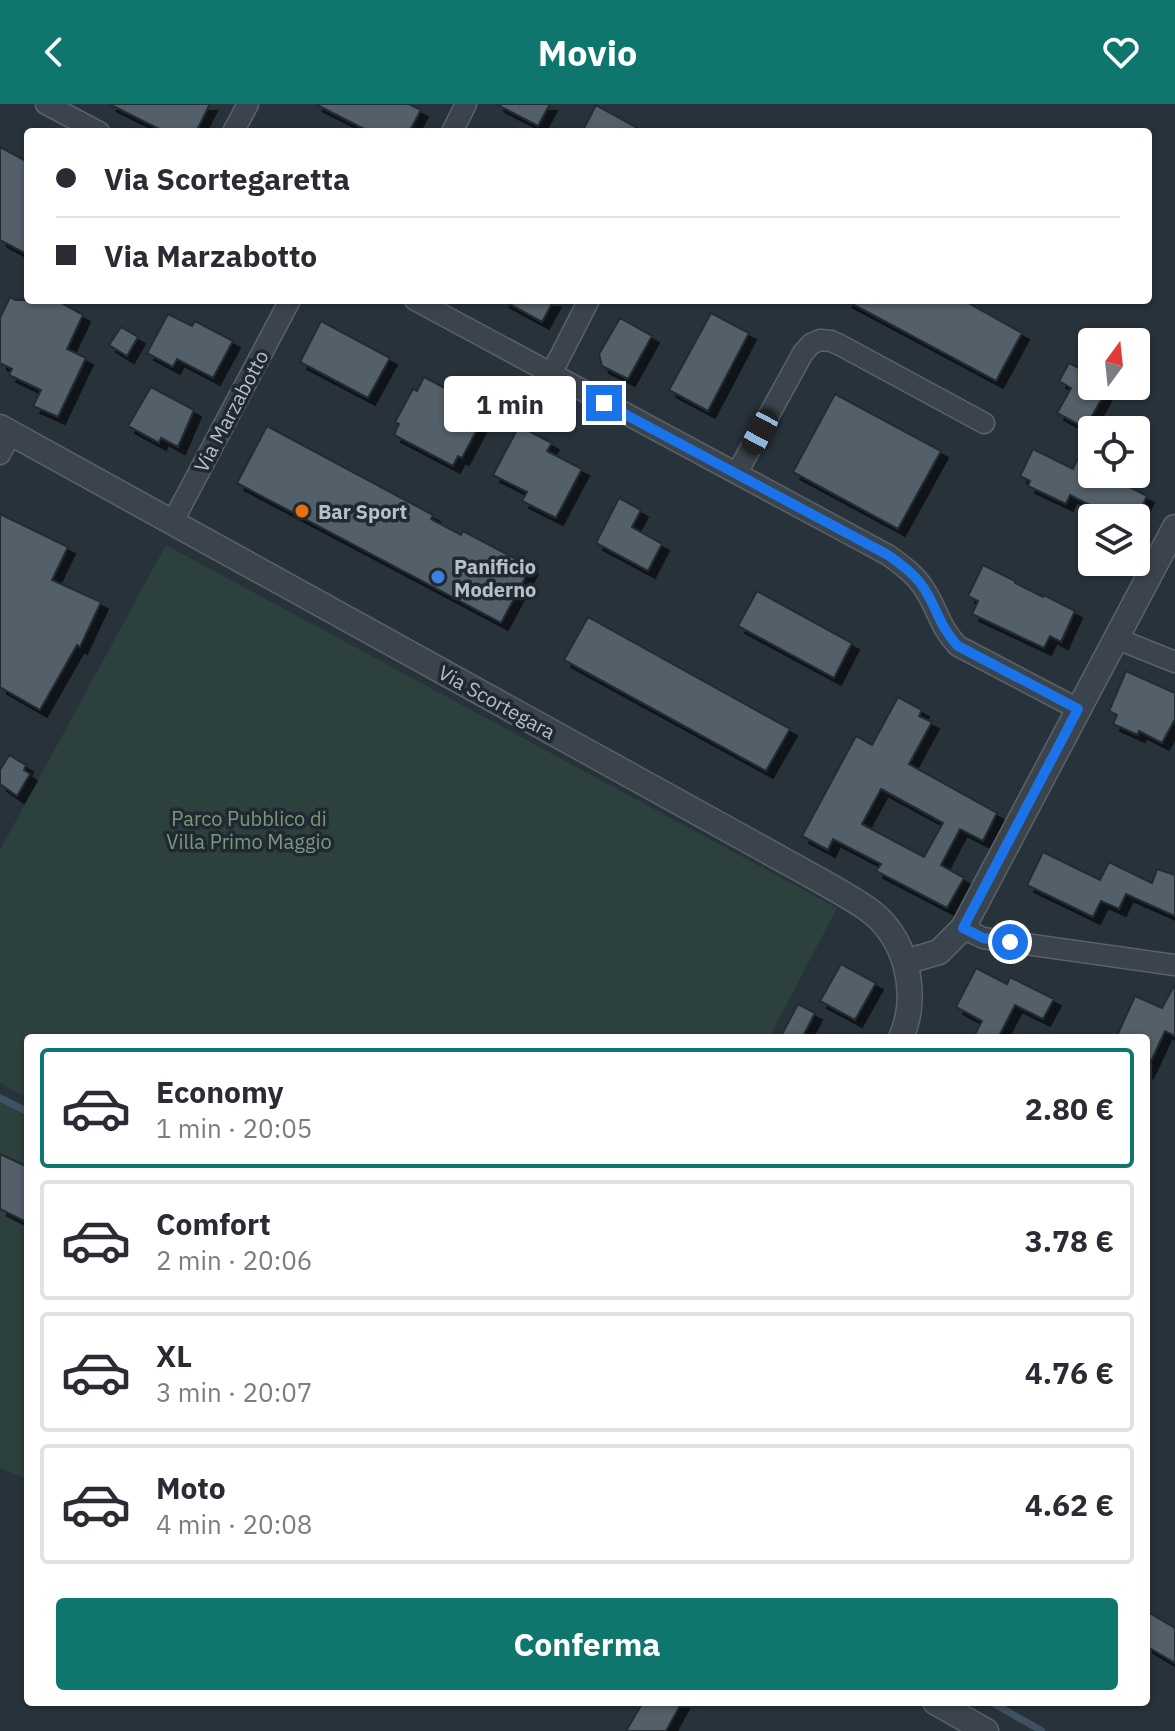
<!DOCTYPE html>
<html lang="it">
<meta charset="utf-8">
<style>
:root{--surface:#fff;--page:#f7f7f7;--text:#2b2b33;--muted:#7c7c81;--line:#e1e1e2;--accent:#0f766e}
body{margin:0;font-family:"IBM Plex Sans",sans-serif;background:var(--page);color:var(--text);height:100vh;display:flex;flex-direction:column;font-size:30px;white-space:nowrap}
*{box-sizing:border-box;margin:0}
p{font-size:26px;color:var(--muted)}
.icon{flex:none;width:44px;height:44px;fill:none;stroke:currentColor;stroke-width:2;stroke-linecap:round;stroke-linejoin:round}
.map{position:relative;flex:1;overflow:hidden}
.sheet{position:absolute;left:24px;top:930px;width:1126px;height:672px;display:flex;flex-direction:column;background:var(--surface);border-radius:8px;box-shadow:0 2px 6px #0004}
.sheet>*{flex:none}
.hud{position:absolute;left:24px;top:24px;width:1128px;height:176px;border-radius:8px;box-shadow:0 2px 6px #0004;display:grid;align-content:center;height:176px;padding:0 32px;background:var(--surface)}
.needle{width:52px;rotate:15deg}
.fabs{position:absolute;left:1078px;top:224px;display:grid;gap:16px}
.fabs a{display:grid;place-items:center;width:72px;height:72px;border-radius:8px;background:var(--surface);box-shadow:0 2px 6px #0004;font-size:40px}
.end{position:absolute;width:36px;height:36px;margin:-18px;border:10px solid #1a73e8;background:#fff;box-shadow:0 0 0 4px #fff}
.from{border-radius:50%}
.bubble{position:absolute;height:56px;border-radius:8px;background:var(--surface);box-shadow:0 2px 6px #0004;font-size:26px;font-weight:700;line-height:56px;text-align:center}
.car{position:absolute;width:24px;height:48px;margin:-24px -12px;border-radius:10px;box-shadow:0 0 6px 2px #0007;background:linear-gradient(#222 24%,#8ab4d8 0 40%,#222 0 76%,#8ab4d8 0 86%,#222 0)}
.hud b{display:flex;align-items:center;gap:28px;height:76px;font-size:30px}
.hud b+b{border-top:2px solid var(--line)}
.hud i{width:20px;height:20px;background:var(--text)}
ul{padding:14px 0 0;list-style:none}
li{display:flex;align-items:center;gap:24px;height:120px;margin:0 16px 12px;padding:0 16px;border:4px solid var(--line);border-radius:8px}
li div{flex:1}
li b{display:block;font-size:30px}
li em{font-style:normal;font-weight:700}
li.selected{border-color:var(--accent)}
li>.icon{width:72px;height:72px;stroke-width:1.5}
.action{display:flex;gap:16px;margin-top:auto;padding:16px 32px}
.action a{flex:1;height:92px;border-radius:8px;background:var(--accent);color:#fff;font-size:32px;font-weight:700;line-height:92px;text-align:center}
header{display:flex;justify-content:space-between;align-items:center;height:104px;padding:0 32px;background:var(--accent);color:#fff;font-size:36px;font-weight:700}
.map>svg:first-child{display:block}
.green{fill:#2c403e}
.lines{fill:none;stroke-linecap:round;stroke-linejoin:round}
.stream{stroke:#405262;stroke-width:7}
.building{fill:#535f69;stroke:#222b33;stroke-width:2;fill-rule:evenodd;filter:url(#shadow)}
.minor-casing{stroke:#59626a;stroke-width:23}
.tertiary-casing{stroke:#59626a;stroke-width:27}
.minor{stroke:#3b444c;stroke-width:20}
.tertiary{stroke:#3b444c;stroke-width:24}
.route{stroke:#1a73e8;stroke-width:10}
.food-dot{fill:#e8710a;stroke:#202931;stroke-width:3}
.shop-dot{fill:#3f7fe0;stroke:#202931;stroke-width:3}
.labels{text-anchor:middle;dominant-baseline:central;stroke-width:7;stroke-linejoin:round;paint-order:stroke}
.street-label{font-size:20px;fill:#b7bfc7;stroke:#202931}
.poi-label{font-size:20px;font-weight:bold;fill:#b7bfc7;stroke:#202931;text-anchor:start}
.park-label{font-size:20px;fill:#78997c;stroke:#202931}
</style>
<header><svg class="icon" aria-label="back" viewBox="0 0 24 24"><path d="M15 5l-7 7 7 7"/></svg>Movio<svg class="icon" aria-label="heart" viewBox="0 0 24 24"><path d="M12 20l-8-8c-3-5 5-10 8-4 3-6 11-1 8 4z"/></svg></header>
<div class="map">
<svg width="1175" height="1627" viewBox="0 0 1175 1627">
<defs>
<filter id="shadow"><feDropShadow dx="7" dy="7" stdDeviation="0" flood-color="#0009"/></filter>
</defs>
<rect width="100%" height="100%" fill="#27323b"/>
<!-- green -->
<path class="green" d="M166,441L837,804L769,934H28V995L0,979V746Z
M0,995L28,1008V1375L0,1364Z"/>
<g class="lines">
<!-- stream -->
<path class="stream" d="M0,994L28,1008
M991,1598L1042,1627"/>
</g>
<!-- building -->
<path class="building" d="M109,0H210L196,28H165Z
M315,0H409L421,6L409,28H370Z
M496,0H550L538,22Z
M596,1L645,28H582Z
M0,43L28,58V151L0,136Z
M10,193L16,196H56L83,211L67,245L86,254L58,313L33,302L41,286L9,271L12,265L0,259V214Z
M502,196H554L542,218Z
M845,196H963L1022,229L996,277Z
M711,209L749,229L708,307L669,286Z
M168,210L192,222L195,217L233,237L213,274L177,255L173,263L147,249Z
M620,214L652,232L628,275L602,262L599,250Z
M321,217L390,254L368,294L300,258Z
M121,223L138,233L127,252L109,241Z
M1069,259L1092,271V282H1109L1085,324L1057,309L1071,284L1059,277Z
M424,273L483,304L476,318L480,320L462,354L458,352L453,362L394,331L399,320L395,318L413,285L417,287Z
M151,283L194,306L178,343L161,334L159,339L128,322Z
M835,290L941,347L898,425L793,368Z
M267,322L433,411L431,415L461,431L463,427L531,463L501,519L237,379Z
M519,322L552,339L547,347L582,365L556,414L522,397L527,388L493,371Z
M1092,325V370H1105L1147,392L1136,414H1116L1070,391L1066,400L1028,382L1030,377L1020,372L1033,345L1073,365Z
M619,394L641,406L632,423L662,440L648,467L596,439Z
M0,410L68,443L52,476L101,498L80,543L77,541L40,606L0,583Z
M983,461L1015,477V479L1043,493L1044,491L1075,507L1061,538L1050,532L1044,544L972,510L978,497L968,492Z
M757,487L852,539L834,574L738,522Z
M588,513L790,625L766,667L564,556Z
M1126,567L1175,589V615L1162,639L1139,627L1138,631L1113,620L1117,611L1109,607Z
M898,593L922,606L919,612L932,618L909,660L997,709L983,737L960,725L941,761L964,774L947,804L876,767L881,760L833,735L828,746L802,732L856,632L872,641ZM881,685L943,719L924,753L862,720Z
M9,651L26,661L24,666L30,670L17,692L0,680V666Z
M1043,748L1100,776L1109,758L1152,779L1157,765L1175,771V812L1126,790L1119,805L1101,797L1093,813L1027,781Z
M841,860L876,879L855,916L820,897Z
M976,864L1007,880L1010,873L1054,895L1043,915L1015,901L998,934H973L982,917L956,903Z
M1175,880V932L1165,927L1146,968V934H1116L1135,892L1162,904Z
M798,900L815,909L802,934H780Z
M0,1050L28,1063V1119L0,1105Z
M1146,1507L1175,1524V1559L1146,1542Z
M643,1598H682L666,1627H626Z"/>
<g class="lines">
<!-- minor casing -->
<g class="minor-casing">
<path id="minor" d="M46,0L99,28
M233,28L248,0
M452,28L466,0
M415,196L888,451C902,461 916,471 925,486C938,506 940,524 958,542L1078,605
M551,270L589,196
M0,350L11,329
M737,369L803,249L811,240L820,236L831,237L840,241L984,319
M172,419L290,196
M1115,534L1175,558
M963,824L983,834L1175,861"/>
</g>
<!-- tertiary casing -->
<g class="tertiary-casing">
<path id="tertiary" d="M0,323L796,763C819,776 844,789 866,804C907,832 920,890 901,934
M905,858L939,848L963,824L1175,423
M935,1598L986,1627"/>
</g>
<!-- minor -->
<use href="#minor" class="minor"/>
<!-- tertiary -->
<use href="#tertiary" class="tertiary"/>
</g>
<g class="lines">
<!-- route -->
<path class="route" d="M604,299L888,451C902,461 916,471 925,486C938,507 940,523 958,542L1078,605L963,824L983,834L1010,838"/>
</g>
<!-- markers -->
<circle class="food-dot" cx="302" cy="407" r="8"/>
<circle class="shop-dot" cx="438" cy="473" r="8"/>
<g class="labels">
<!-- street labels -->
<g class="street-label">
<text transform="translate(231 307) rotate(-62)">Via Marzabotto</text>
<text transform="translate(497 598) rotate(29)">Via Scortegara</text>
</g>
<!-- poi labels -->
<g class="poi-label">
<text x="318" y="407">Bar Sport</text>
<text x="454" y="462">Panificio<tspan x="454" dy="23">Moderno</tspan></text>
</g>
<!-- park labels -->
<g class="park-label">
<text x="249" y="714">Parco Pubblico di<tspan x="249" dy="23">Villa Primo Maggio</tspan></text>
</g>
</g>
</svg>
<div class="fabs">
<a><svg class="needle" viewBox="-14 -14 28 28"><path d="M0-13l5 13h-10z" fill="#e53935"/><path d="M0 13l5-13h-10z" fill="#7c7c81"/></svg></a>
<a><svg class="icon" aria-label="locate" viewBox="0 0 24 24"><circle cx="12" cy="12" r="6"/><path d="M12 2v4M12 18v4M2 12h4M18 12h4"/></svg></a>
<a><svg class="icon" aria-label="layers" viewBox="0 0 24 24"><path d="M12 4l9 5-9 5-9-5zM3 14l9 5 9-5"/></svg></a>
</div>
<i class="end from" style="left:1010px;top:838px"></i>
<i class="end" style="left:604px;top:299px"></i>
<div class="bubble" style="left:444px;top:272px;width:132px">1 min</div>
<i class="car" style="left:760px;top:328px;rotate:208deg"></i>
<div class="hud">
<b><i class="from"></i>Via Scortegaretta</b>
<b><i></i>Via Marzabotto</b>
</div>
<section class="sheet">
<ul>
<li class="selected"><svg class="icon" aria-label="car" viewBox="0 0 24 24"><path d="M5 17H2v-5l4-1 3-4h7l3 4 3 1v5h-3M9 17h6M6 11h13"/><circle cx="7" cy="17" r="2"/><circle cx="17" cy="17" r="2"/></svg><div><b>Economy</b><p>1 min · 20:05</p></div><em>2.80 €</em></li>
<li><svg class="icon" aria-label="car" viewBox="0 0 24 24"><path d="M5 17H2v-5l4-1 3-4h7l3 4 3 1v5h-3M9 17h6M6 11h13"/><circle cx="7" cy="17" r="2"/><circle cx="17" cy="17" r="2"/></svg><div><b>Comfort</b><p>2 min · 20:06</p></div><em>3.78 €</em></li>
<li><svg class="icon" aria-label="car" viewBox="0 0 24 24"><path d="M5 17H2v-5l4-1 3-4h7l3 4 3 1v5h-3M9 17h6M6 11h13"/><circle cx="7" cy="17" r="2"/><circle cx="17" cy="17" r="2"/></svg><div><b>XL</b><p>3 min · 20:07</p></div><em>4.76 €</em></li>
<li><svg class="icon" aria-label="car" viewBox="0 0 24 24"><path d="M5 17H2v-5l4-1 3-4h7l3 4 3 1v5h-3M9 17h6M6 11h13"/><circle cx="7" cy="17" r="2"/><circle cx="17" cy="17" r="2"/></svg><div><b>Moto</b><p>4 min · 20:08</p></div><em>4.62 €</em></li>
</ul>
<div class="action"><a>Conferma</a></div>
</section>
</div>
